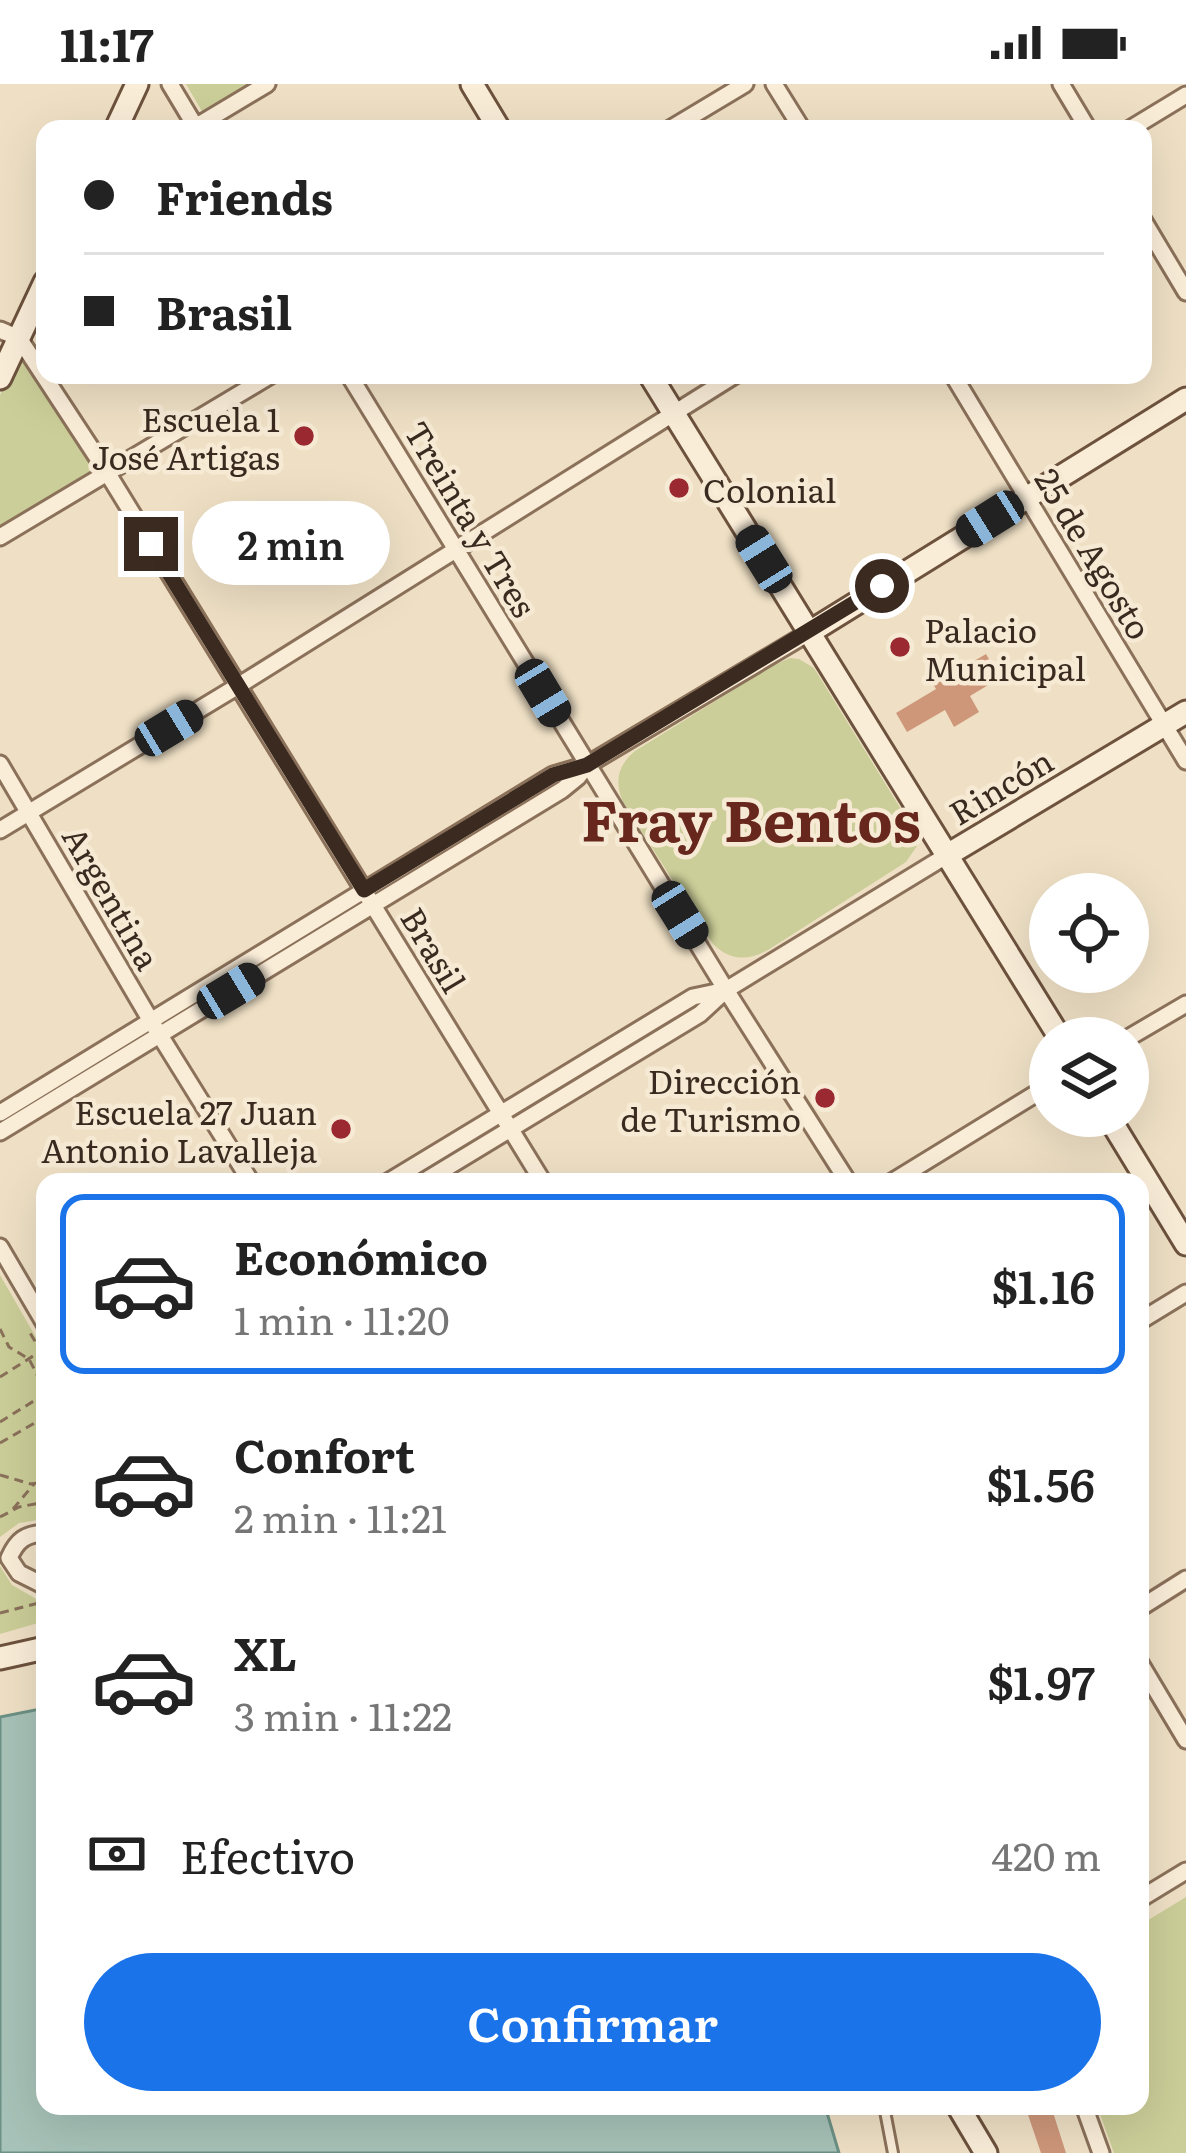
<!DOCTYPE html>
<html lang="es">
<meta charset="utf-8">
<style>
:root{--surface:#fff;--page:#f2f2f2;--text:#222;--muted:#767676;--line:#e0e0e0;--accent:#1a73e8}
body{margin:0;font-family:Literata,serif;background:var(--page);color:var(--text);height:100vh;display:flex;flex-direction:column;font-size:45px;white-space:nowrap}
*{box-sizing:border-box;margin:0}
p{font-size:39px;color:var(--muted)}
.icon{flex:none;width:66px;height:66px;fill:none;stroke:currentColor;stroke-width:2;stroke-linecap:round;stroke-linejoin:round}
.map{position:relative;flex:1;overflow:hidden}
.drawer{position:absolute;left:36px;top:1089px;width:1113px;height:942px;display:flex;flex-direction:column;background:var(--surface);border-radius:24px;box-shadow:0 12px 48px #0002}
.drawer>*{flex:none}
.guide{position:absolute;left:36px;top:36px;width:1116px;height:264px;border-radius:24px;box-shadow:0 12px 48px #0002;display:grid;align-content:center;height:264px;padding:0 48px;background:var(--surface)}
.buttons{position:absolute;left:1029px;top:789px;display:grid;gap:24px}
.buttons a{display:grid;place-items:center;width:120px;height:120px;border-radius:50%;background:var(--surface);box-shadow:0 12px 48px #0002;font-size:60px}
.end{position:absolute;width:54px;height:54px;margin:-27px;border:15px solid #3a2a1f;background:#fff;box-shadow:0 0 0 6px #fff}
.from{border-radius:50%}
.bubble{position:absolute;height:84px;border-radius:42px;background:var(--surface);box-shadow:0 12px 48px #0002;font-size:39px;font-weight:600;line-height:84px;text-align:center}
.car{position:absolute;width:36px;height:72px;margin:-36px -18px;border-radius:15px;box-shadow:0 0 9px 3px #0007;background:linear-gradient(#222 24%,#8ab4d8 0 40%,#222 0 76%,#8ab4d8 0 86%,#222 0)}
.guide b{display:flex;align-items:center;gap:42px;height:114px;font-size:45px}
.guide b+b{border-top:3px solid var(--line)}
.guide i{width:30px;height:30px;background:var(--text)}
ul{padding:21px 0 0;list-style:none}
li{display:flex;align-items:center;gap:36px;height:180px;margin:0 24px 18px;padding:0 24px;border:6px solid transparent;border-radius:24px}
li div{flex:1}
li b{display:block;font-size:45px}
li em{font-style:normal;font-weight:600}
li.current{border-color:var(--accent)}
li>.icon{width:108px;height:108px;stroke-width:1.5}
.pay{display:flex;align-items:center;gap:30px;height:132px;padding:0 48px;font-size:45px}
.pay p{margin-inline-start:auto}
.cta{display:flex;gap:24px;margin-top:auto;padding:24px 48px}
.cta a{flex:1;height:138px;border-radius:72px;background:var(--accent);color:#fff;font-size:48px;font-weight:600;line-height:138px;text-align:center}
.status{display:flex;justify-content:space-between;align-items:center;height:84px;padding:0 60px;background:var(--surface);direction:ltr}
.status svg{height:33px;fill:currentColor}
.map>svg:first-child{display:block}
.green{fill:#cbce98}
.water{fill:#a7c2b8;stroke:#6d9186;stroke-width:3}
.building{fill:#ce977a}
.lines{fill:none;stroke-linecap:round;stroke-linejoin:round}
.lane-casing{stroke:#8b715a;stroke-width:14}
.street-casing{stroke:#8b715a;stroke-width:21}
.secondary-casing{stroke:#6d523d;stroke-width:27}
.path{stroke:#8b715a;stroke-width:3;stroke-dasharray:9 6;stroke-linecap:butt}
.lane{stroke:#faedd8;stroke-width:8}
.street{stroke:#faedd8;stroke-width:15}
.secondary{stroke:#faedd8;stroke-width:21}
.route{stroke:#3a2a1f;stroke-width:15}
.poi-dot{fill:#9b2931;stroke:#f6ead5;stroke-width:4.5}
.labels{text-anchor:middle;dominant-baseline:central;stroke-width:9;stroke-linejoin:round;paint-order:stroke}
.poi-label{font-size:33px;fill:#3a2a1f;stroke:#f6ead5;text-anchor:end}
.street-label{font-size:33px;fill:#3a2a1f;stroke:#f6ead5}
.town-label{font-size:57px;font-weight:bold;fill:#68271d;stroke:#f6ead5}
</style>
<div class="status"><b>11:17</b><svg viewBox="0 0 49 12"><path d="M0 12V9h3v3zM5 12V6h3v6zM10 12V3h3v9zM15 12V0h3v12zM26 1h20v11H26zM47 4h2v5h-2z"/></svg></div>
<div class="map">
<svg width="1186" height="2069" viewBox="0 0 1186 2069">
<rect width="100%" height="100%" fill="#efe0c5"/>
<!-- green -->
<path class="green" d="M186,0H250L203,29Z
M24,273L94,386L0,443V311L16,277Z
M790,574L799,575L814,584L912,743L917,762L906,778L768,866C748,877 730,877 713,860L623,718C614,697 618,681 635,667L772,582Z
M0,1191L45,1269V1435L19,1439L0,1453Z
M0,1482L12,1501L45,1520V1537L0,1550Z
M1186,1813V2069H1114L1097,2022H1140V1841Z"/>
<!-- water -->
<path class="water" d="M45,1624V2022H825L839,2069H0V1633Z"/>
<!-- building -->
<path class="building" d="M986,570L1000,594L970,612L979,628L954,643L945,626L907,648L896,629L936,605L927,590L946,579L952,590Z
M1025,2022H1051L1066,2069H1041Z"/>
<g class="lines">
<!-- lane casing -->
<g class="lane-casing">
<path id="lane" d="M884,2022L893,2069"/>
</g>
<!-- street casing -->
<g class="street-casing">
<path id="street" d="M170,0L197,45
M774,0L802,45
M1061,0L1088,45
M192,45L267,0
M670,45L745,0
M1130,45L1186,11
M1143,136L1186,208
M0,246L19,254L108,390L543,1098
M349,291L726,906L848,1098
M953,291L1186,677
M0,453L271,291
M0,680L151,937L251,1098
M0,746L238,602L735,291
M1128,954L1186,920
M0,1029L553,691L587,681L810,548
M0,1048L562,706L578,693L587,681
M388,1098L693,913L726,906
M423,1098L700,930L726,906L949,770
M892,1098L1050,1001
M0,1163L45,1240
M1140,1237L1186,1209
M45,1449C25,1450 17,1456 9,1474L19,1489L45,1502
M1140,1524L1186,1495
M1140,1579L1186,1656
M1140,1815L1186,1787
M1084,2022L1101,2069"/>
</g>
<!-- secondary casing -->
<g class="secondary-casing">
<path id="secondary" d="M472,0L499,45
M116,45L137,0
M650,291L1060,954
M0,294L45,198
M810,548L1186,315
M949,770L1186,628
M1108,1032L1186,1160
M0,1574L45,1564
M958,2022L986,2069"/>
</g>
<!-- path -->
<path class="path" d="M0,1245L9,1263L29,1275L45,1306
M0,1293L41,1267L30,1249
M0,1338L45,1310
M0,1359L45,1333
M0,1391L31,1400L45,1398
M13,1425L34,1400
M0,1433L19,1423L45,1418
M0,1529L39,1519"/>
<!-- lane -->
<use href="#lane" class="lane"/>
<!-- street -->
<use href="#street" class="street"/>
<!-- secondary -->
<use href="#secondary" class="secondary"/>
</g>
<g class="lines">
<!-- route -->
<path class="route" d="M151,460L364,806L553,691L587,681L882,502"/>
</g>
<!-- markers -->
<g class="poi-dot">
<circle cx="304" cy="352" r="12"/>
<circle cx="679" cy="404" r="12"/>
<circle cx="900" cy="563" r="12"/>
<circle cx="825" cy="1014" r="12"/>
<circle cx="341" cy="1045" r="12"/>
</g>
<g class="labels">
<!-- poi labels -->
<g class="poi-label">
<text x="280" y="333">Escuela 1<tspan x="280" dy="38">José Artigas</tspan></text>
<text x="703" y="404" text-anchor="start">Colonial</text>
<text x="924" y="544" text-anchor="start">Palacio<tspan x="924" dy="38">Municipal</tspan></text>
<text x="801" y="995">Dirección<tspan x="801" dy="38">de Turismo</tspan></text>
<text x="317" y="1026">Escuela 27 Juan<tspan x="317" dy="38">Antonio Lavalleja</tspan></text>
</g>
<!-- street labels -->
<g class="street-label">
<text transform="translate(472 434) rotate(59)">Treinta y Tres</text>
<text transform="translate(1095 469) rotate(59)">25 de Agosto</text>
<text transform="translate(1000 701) rotate(-31)">Rincón</text>
<text transform="translate(113 813) rotate(60)">Argentina</text>
<text transform="translate(435 865) rotate(59)">Brasil</text>
</g>
<!-- town labels -->
<g class="town-label">
<text x="751" y="733">Fray Bentos</text>
</g>
</g>
</svg>
<div class="buttons">
<a><svg class="icon" aria-label="locate" viewBox="0 0 24 24"><circle cx="12" cy="12" r="6"/><path d="M12 2v4M12 18v4M2 12h4M18 12h4"/></svg></a>
<a><svg class="icon" aria-label="layers" viewBox="0 0 24 24"><path d="M12 4l9 5-9 5-9-5zM3 14l9 5 9-5"/></svg></a>
</div>
<i class="end from" style="left:882px;top:502px"></i>
<i class="end" style="left:151px;top:460px"></i>
<div class="bubble" style="left:192px;top:417px;width:198px">2 min</div>
<i class="car" style="left:990px;top:435px;rotate:238deg"></i>
<i class="car" style="left:764px;top:475px;rotate:328deg"></i>
<i class="car" style="left:543px;top:609px;rotate:149deg"></i>
<i class="car" style="left:169px;top:644px;rotate:59deg"></i>
<i class="car" style="left:680px;top:831px;rotate:148deg"></i>
<i class="car" style="left:231px;top:907px;rotate:59deg"></i>
<div class="guide">
<b><i class="from"></i>Friends</b>
<b><i></i>Brasil</b>
</div>
<section class="drawer">
<ul>
<li class="current"><svg class="icon" aria-label="car" viewBox="0 0 24 24"><path d="M5 17H2v-5l4-1 3-4h7l3 4 3 1v5h-3M9 17h6M6 11h13"/><circle cx="7" cy="17" r="2"/><circle cx="17" cy="17" r="2"/></svg><div><b>Económico</b><p>1 min · 11:20</p></div><em>$1.16</em></li>
<li><svg class="icon" aria-label="car" viewBox="0 0 24 24"><path d="M5 17H2v-5l4-1 3-4h7l3 4 3 1v5h-3M9 17h6M6 11h13"/><circle cx="7" cy="17" r="2"/><circle cx="17" cy="17" r="2"/></svg><div><b>Confort</b><p>2 min · 11:21</p></div><em>$1.56</em></li>
<li><svg class="icon" aria-label="car" viewBox="0 0 24 24"><path d="M5 17H2v-5l4-1 3-4h7l3 4 3 1v5h-3M9 17h6M6 11h13"/><circle cx="7" cy="17" r="2"/><circle cx="17" cy="17" r="2"/></svg><div><b>XL</b><p>3 min · 11:22</p></div><em>$1.97</em></li>
</ul>
<div class="pay"><svg class="icon" aria-label="cash" viewBox="0 0 24 24"><path d="M3 7h18v10H3z"/><circle cx="12" cy="12" r="2"/></svg>Efectivo<p>420 m</p></div>
<div class="cta"><a>Confirmar</a></div>
</section>
</div>
